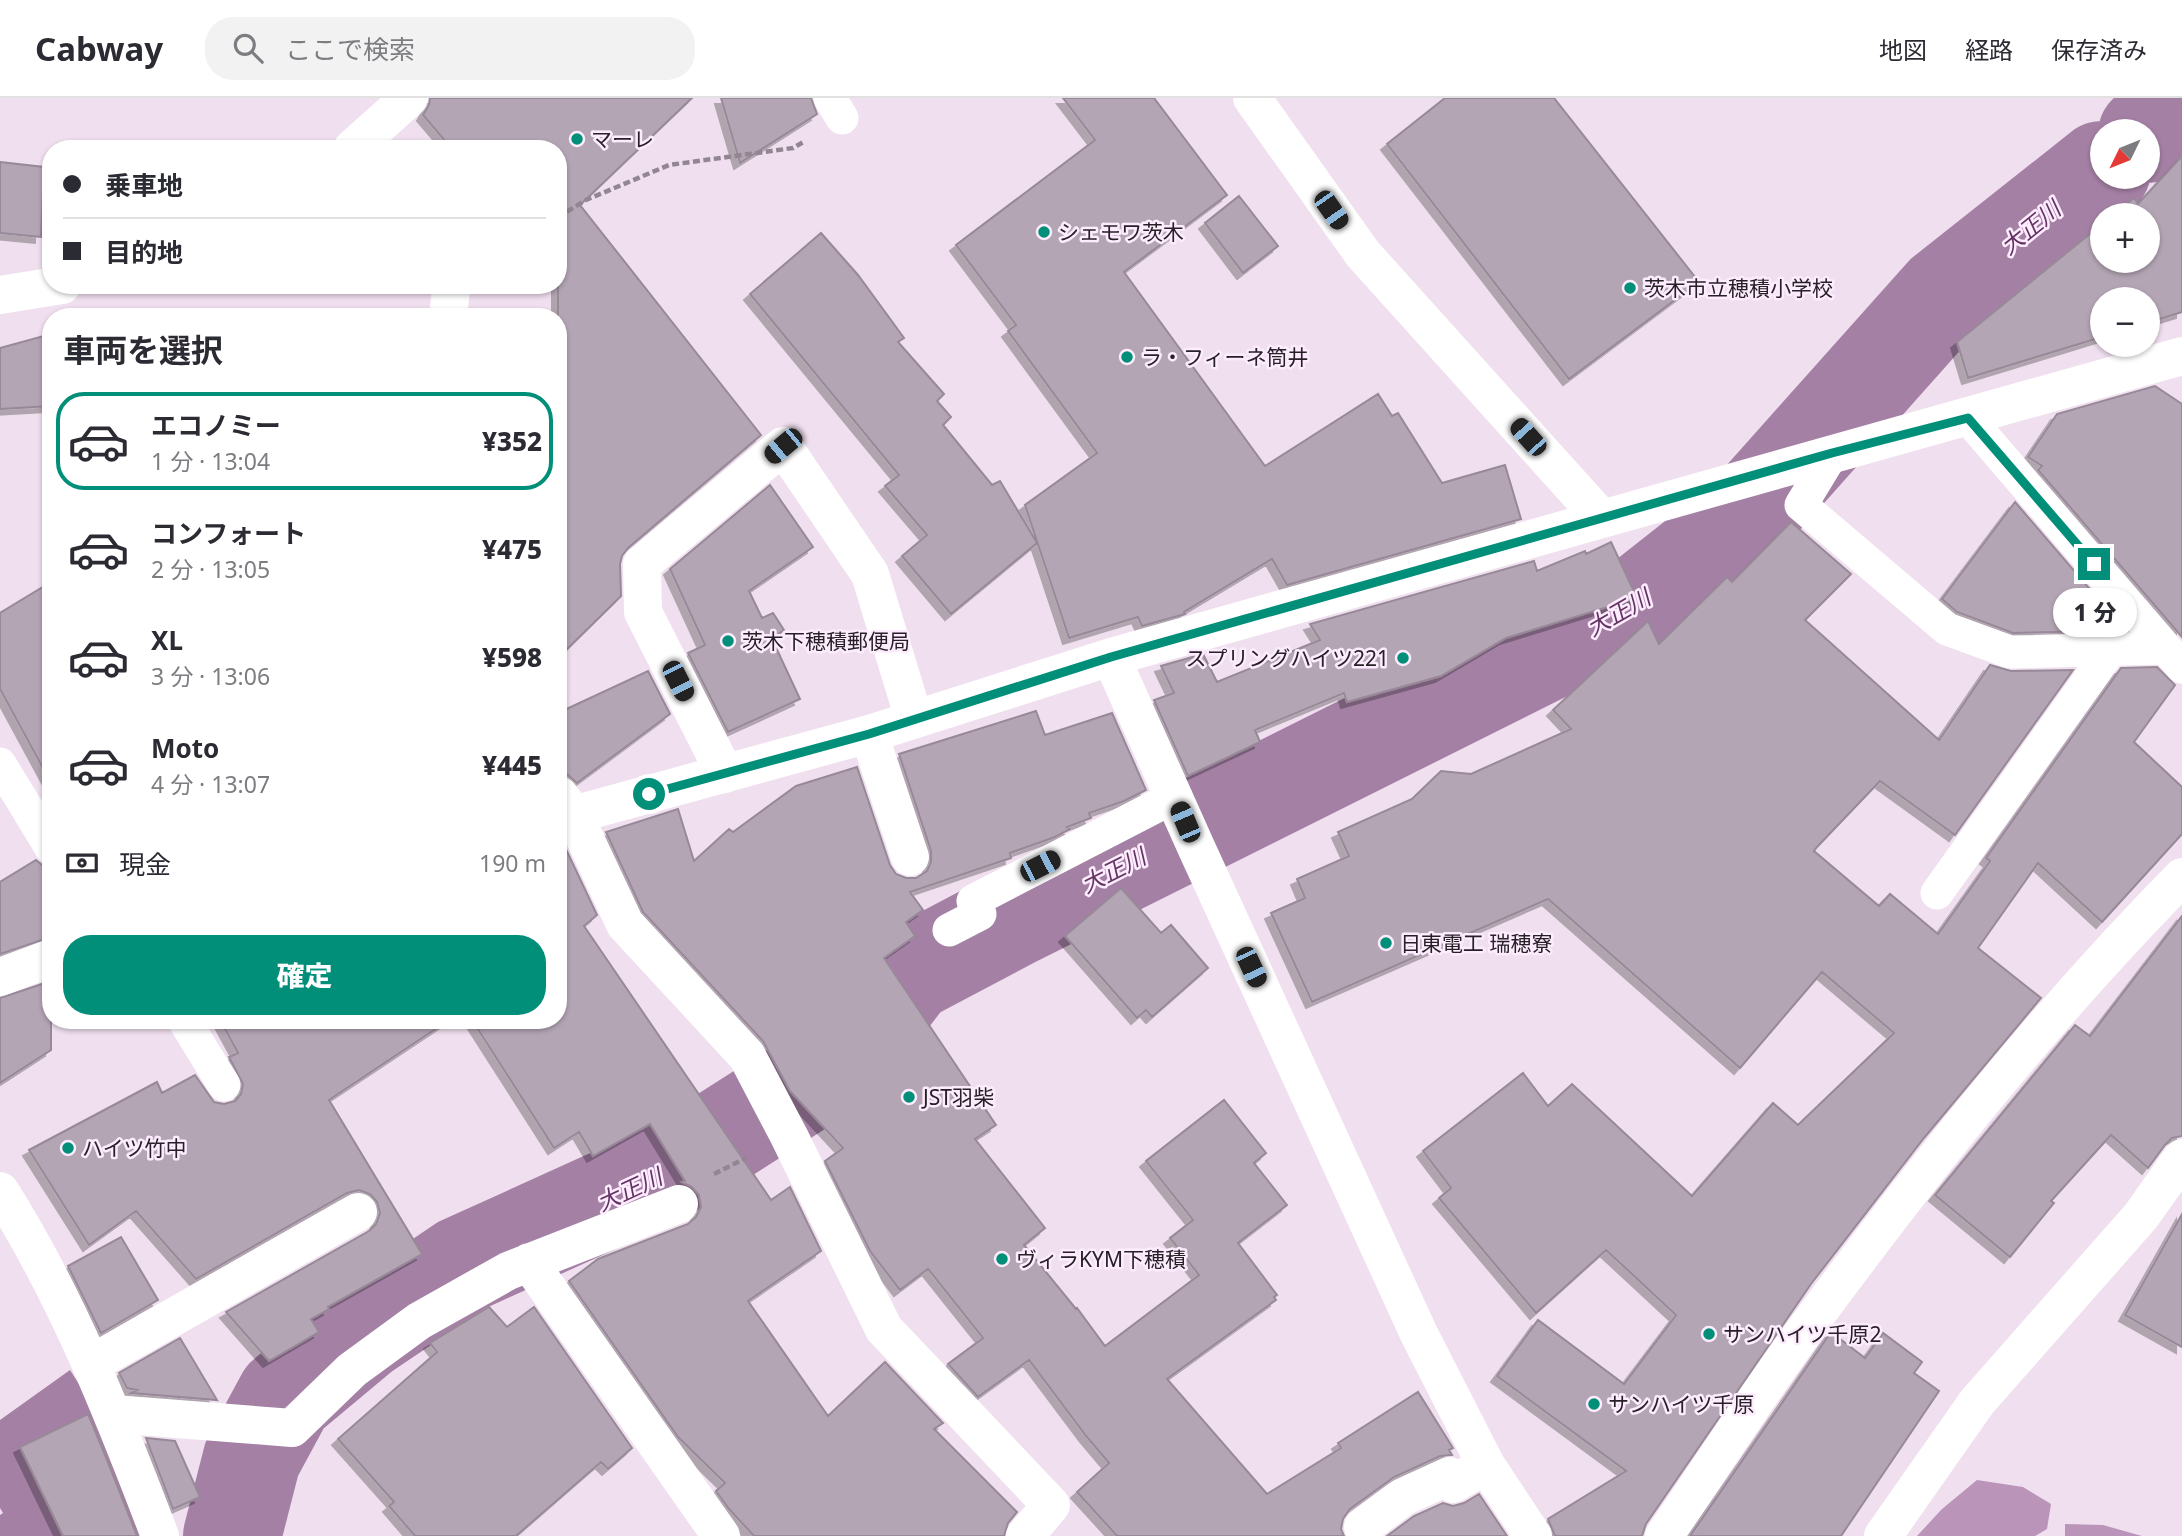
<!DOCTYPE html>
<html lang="ja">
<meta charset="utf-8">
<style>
:root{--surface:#fff;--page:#f2f2f3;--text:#2b2b33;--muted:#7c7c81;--line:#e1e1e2;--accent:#028f79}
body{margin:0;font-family:"Noto Sans","Noto Sans JP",sans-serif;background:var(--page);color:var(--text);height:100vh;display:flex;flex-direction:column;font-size:26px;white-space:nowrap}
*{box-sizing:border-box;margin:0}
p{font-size:23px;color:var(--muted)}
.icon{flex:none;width:38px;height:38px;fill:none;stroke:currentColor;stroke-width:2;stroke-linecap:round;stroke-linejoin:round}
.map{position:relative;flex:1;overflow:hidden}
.sheet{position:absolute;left:42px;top:210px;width:525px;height:721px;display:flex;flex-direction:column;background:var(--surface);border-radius:28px;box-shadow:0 2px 5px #0004}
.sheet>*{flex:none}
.hud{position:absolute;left:42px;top:42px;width:525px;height:154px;border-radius:28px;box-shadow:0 2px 5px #0004;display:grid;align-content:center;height:154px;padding:0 21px;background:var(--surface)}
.needle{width:46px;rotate:227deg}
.fabs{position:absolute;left:2090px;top:21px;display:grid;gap:14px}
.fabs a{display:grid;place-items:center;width:70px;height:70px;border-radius:50%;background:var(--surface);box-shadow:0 2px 5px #0004;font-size:35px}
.end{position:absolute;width:32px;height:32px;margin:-16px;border:9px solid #028f79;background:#fff;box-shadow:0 0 0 4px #fff}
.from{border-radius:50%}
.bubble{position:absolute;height:49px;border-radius:24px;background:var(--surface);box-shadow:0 2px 5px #0004;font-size:23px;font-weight:800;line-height:49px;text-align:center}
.car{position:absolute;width:21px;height:42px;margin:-21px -10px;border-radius:9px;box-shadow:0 0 5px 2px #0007;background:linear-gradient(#222 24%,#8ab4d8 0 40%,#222 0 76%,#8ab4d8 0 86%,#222 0)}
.hud b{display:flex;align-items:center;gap:24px;height:66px;font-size:26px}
.hud b+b{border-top:2px solid var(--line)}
.hud i{width:18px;height:18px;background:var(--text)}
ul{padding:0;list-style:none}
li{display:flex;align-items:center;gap:21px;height:98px;margin:0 14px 10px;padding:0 7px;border:4px solid transparent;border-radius:28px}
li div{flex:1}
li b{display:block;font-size:26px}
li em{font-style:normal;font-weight:800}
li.active{border-color:var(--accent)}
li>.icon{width:63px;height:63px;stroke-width:1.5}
h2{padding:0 21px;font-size:32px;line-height:84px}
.pay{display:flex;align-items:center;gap:18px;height:77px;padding:0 21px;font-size:26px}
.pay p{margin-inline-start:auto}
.primary-button{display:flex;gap:14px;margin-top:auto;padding:14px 21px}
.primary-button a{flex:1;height:80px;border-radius:28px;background:var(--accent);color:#fff;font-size:28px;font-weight:800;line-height:80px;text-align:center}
header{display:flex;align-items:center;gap:42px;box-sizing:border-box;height:98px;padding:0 35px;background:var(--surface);border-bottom:2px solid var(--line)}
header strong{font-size:33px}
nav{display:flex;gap:38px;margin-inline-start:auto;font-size:24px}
.search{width:490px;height:63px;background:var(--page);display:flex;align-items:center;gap:18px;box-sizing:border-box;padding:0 24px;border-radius:28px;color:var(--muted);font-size:26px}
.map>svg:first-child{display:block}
.forest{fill:#ba94b9}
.water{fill:#a580a5}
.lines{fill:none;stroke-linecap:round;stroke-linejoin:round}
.river{stroke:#a580a5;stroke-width:98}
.building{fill:#b4a5b4;stroke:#988998;stroke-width:2;filter:url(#shadow)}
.path{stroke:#928692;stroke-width:4.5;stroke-dasharray:7 3.5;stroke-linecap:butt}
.lane{stroke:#fff;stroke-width:33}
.street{stroke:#fff;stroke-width:38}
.route{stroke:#028f79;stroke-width:9}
.poi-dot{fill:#028f79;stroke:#fdecfd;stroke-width:2.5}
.labels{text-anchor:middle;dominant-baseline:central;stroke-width:5;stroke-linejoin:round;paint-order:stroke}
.poi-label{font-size:21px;fill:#272127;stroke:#fdecfd;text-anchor:start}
.water-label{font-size:23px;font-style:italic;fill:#633364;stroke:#fdecfd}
</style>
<header>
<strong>Cabway</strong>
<div class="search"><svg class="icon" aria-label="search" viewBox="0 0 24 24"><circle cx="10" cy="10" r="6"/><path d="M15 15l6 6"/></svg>ここで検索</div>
<nav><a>地図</a><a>経路</a><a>保存済み</a></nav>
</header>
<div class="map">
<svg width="2182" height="1438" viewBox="0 0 2182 1438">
<defs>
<filter id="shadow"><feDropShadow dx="-6" dy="6" stdDeviation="0" flood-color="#0004"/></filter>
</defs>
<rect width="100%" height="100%" fill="#f0dfef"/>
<!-- forest -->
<path class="forest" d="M1977,1382L2023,1389L2051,1406L2047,1431L2035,1438H1917L1942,1411Z
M2065,1426L2103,1427L2142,1438H2065Z"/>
<!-- water -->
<path class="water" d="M70,1272L88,1300L145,1438H0V1417L3,1415L0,1410V1322Z"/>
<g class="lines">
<!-- river -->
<path class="river" d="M2147,36L2182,8
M232,1438L252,1360L285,1299L364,1233L462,1167L665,1075L842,962L908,876L1012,821L1634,510L1738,428L1944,197L2102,72"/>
</g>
<!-- building -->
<path class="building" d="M430,0H692L580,107L761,337L628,450L622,458L620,466L621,498L558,560V51H452L423,17L429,7Z
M721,0H811L817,16L740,65Z
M1063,0H1154L1227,97L1124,174L1265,368L1378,296L1392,318L1398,315L1442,385L1505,367L1521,421L1287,487L1272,461L1184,514L1185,516L1142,528L1138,519L1069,540L1025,407L1097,355L1008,233L1016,227L956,147L1095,42Z
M1445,0H1554L1699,184L1569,281L1387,46Z
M2182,58V214L2147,225V201H2102V239L1968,280L1957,244L2102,126V163H2147V117H2113L2134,100L2138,106Z
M0,64L44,69L41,139L0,135Z
M1239,98L1278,148L1243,175L1205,125Z
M821,135L858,177L904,240L898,244L944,296L937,303L951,319L943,327L992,387L1000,383L1037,445L951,516L902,458L927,437L885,388L899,377L750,196Z
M51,236V308L0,311V250Z
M2155,288L2182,306V539L2038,372L2042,368L2028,359L2057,316Z
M770,387L813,449L749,493L762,520L773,515L784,532L772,541L800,601L728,634L688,555L705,547L670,471Z
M2015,404L2125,532L2013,535L1957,514L1942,501Z
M1791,424L1851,476L1805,522L1939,642L1990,567L2011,573L2073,572L1955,737L1880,683L1817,749L1814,753L1879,808L1890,796L1938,836L1990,763L1986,760L2121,570L2157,569L2175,587L2134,644L2182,689V736L2102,824L2038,765L1978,850L2041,900L1924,1040L1811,1186L1646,1426L1642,1438H1555L1548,1421L1626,1373L1497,1278L1538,1222L1624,1286L1676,1217L1606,1152L1536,1215L1439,1100L1451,1090L1423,1053L1523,975L1548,1008L1572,986L1692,1098L1773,1005L1798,1027L1894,935L1822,874L1740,970L1548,801L1312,904L1271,815L1305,800L1297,781L1349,758L1338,734L1412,701L1441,673L1471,676L1571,631L1553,612L1648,523L1659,546L1727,479L1732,484Z
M1611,444L1637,500L1506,540L1441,578L1347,604L1344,595L1255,632L1260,644L1188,678L1154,602L1174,595L1161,568L1203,556L1217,584L1320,542L1310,526L1534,463L1537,473L1585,453L1586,456Z
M51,484V685L0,591V515Z
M648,573L670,616L577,685L568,677L558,675V615Z
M1036,613L1045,637L1112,615L1146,692L1124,703L1089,715L1091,720L1067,729L1070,731L1055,739L1010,755L1011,760L910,794L923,812L906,824L915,838L884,860L996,1027L975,1041L1045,1130L1024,1147L1076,1211L1077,1210L1105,1248L1199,1177L1170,1140L1193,1122L1146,1063L1224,1002L1266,1055L1254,1065L1287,1107L1238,1145L1277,1197L1274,1199L1276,1202L1167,1281L1267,1396L1341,1350L1338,1345L1418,1294L1453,1350L1449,1352L1452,1357L1440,1358L1394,1379L1350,1411L1343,1421L1341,1431L1344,1438H1117L1077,1394L1109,1365L1086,1338L1029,1262L978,1299L948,1266L983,1240L928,1171L900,1192L870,1153L825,1063L843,1050L790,993L763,943L643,814L606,734L678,711L694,763L729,731L733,734L796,688L857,669L890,767L896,776L906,780H916L927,773L931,764V753L899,656Z
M564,747L597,817L584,828L771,1102L790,1089L821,1153L748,1203L828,1318L885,1264L943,1325L934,1331L1017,1414L1008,1425L1004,1438H754L729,1411L716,1393L725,1385L678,1339L569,1183L598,1161L688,1126L696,1119L701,1109L699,1097L692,1089L682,1084L685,1083L650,1026L593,1058L579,1034L554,1050L472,922H558V749Z
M36,762L42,767L51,769V839L0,856V784Z
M1121,790L1161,835L1171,827L1208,870L1152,919L1146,912L1137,920L1065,838Z
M2182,818V1038L2172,1040L2165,1047L2148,1070L2111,1037L2051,1103L2054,1105L2010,1159L1935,1097L2075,927L2090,938Z
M51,883V952L0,985V900Z
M220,922H449L329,1002L422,1156L328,1209L329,1211L311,1221L319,1234L269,1263L226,1214L369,1133L376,1126L380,1115L377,1104L370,1096L359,1092L347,1095L196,1181L136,1113L89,1147L29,1052L157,984L162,995L195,977L214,1004L224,1006L235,1003L241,996L243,986L229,959L238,955Z
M2182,1116V1249L2125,1217Z
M121,1139L158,1202L101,1235L68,1168Z
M489,1209L507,1229L534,1209L632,1350L608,1371L601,1364L516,1438H415L389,1408L394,1404L338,1341L437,1254L430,1245Z
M1831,1234L1865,1260L1883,1235L1922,1264L1914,1275L1939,1293L1841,1438H1690Z
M180,1240L217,1302L131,1295L137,1292L127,1290L119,1275Z
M88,1316L105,1357L137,1438H63L20,1349Z
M146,1340L175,1343L200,1399L173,1411Z
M1479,1396L1507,1438H1387L1414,1418L1443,1405L1453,1408L1464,1405Z"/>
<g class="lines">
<!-- path -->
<path class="path" d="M558,119L586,102L669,67L793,50L805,43
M714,1076L746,1060"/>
<!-- lane -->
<path class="lane" d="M830,0L842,20
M1968,320L2182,569
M1832,356L1801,407L1947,531L2010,554L2165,550
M0,666L51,750
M1937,795L2111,551
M949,832L980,816L973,803L1174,699
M184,922L224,987"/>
<!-- street -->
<path class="street" d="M1252,0L1363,156L1601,420
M352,51L409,0
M0,197L62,187
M448,219L451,191L449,187
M1111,559L1196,749L1419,1236L1486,1367L1533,1438
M869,636L910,759
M725,676L643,514L642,466L783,348L870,476L914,621
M559,697L574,717L625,826L747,958L789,1038L884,1231L1051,1407L1025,1438
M558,721L869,636L1111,559L2182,258
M0,879L51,860
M0,1093C68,1200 115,1320 160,1438
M529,1164L721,1438
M91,1266L358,1114
M114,1316L292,1330L352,1272L419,1223L508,1173L679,1106
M1363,1429L1403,1399L1449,1378L1453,1386L1486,1367
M1664,1438C1712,1368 1758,1296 1808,1228C1924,1071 2045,918 2182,779
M1883,1438L1977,1304L2141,1118L2182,1060"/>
</g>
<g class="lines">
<!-- route -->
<path class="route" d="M649,696L869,636L1111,559L1832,355L1968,320L2094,466"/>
</g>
<!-- markers -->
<g class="poi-dot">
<circle cx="577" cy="41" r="7"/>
<circle cx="1044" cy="134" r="7"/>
<circle cx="1630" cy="190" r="7"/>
<circle cx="1127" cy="259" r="7"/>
<circle cx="728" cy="543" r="7"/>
<circle cx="1403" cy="560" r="7"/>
<circle cx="1386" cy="845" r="7"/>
<circle cx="909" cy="999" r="7"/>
<circle cx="68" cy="1050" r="7"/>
<circle cx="1002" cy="1161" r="7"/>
<circle cx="1709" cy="1236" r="7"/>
<circle cx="1594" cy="1306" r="7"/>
</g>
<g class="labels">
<!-- poi labels -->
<g class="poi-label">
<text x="591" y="41">マーレ</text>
<text x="1058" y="134">シェモワ茨木</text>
<text x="1644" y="190">茨木市立穂積小学校</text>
<text x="1141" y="259">ラ・フィーネ筒井</text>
<text x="742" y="543">茨木下穂積郵便局</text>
<text x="1389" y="560" text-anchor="end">スプリングハイツ221</text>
<text x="1400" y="845">日東電工 瑞穂寮</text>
<text x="923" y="999">JST羽柴</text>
<text x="82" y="1050">ハイツ竹中</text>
<text x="1016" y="1161">ヴィラKYM下穂積</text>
<text x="1723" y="1236">サンハイツ千原2</text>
<text x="1608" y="1306">サンハイツ千原</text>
</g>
<!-- water labels -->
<g class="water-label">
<text transform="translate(2030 129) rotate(-39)">大正川</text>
<text transform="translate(1618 514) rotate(-30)">大正川</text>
<text transform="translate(1113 772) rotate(-27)">大正川</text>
<text transform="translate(629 1091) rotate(-25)">大正川</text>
</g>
</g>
</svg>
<div class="fabs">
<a><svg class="needle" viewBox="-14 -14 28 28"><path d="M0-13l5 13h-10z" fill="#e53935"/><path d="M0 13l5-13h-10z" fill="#7c7c81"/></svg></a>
<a>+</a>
<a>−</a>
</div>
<i class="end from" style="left:649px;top:696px"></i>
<i class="end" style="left:2094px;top:466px"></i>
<div class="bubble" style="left:2053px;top:490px;width:84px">1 分</div>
<i class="car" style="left:1331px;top:112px;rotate:145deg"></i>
<i class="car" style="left:1528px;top:339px;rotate:318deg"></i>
<i class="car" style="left:783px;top:348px;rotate:230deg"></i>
<i class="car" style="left:678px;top:583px;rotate:153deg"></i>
<i class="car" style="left:1185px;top:724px;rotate:337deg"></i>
<i class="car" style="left:1040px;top:768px;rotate:63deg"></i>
<i class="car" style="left:1251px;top:869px;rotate:155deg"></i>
<div class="hud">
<b><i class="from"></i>乗車地</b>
<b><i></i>目的地</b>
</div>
<section class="sheet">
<h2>車両を選択</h2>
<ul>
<li class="active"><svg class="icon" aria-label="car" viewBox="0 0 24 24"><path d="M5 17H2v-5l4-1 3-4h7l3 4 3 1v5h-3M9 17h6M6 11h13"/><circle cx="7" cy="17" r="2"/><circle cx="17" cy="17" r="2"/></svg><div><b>エコノミー</b><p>1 分 · 13:04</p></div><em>¥352</em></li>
<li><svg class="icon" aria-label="car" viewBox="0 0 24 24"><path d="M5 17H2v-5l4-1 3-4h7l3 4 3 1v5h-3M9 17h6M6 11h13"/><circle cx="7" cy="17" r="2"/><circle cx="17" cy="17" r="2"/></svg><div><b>コンフォート</b><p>2 分 · 13:05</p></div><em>¥475</em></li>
<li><svg class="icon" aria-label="car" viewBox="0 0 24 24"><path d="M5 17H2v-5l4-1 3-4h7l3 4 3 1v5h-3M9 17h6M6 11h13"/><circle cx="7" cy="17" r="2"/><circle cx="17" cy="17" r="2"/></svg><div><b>XL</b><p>3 分 · 13:06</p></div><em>¥598</em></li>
<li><svg class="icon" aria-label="car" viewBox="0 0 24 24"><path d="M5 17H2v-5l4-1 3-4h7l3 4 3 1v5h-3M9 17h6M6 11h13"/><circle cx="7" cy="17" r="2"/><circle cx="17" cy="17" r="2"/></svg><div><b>Moto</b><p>4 分 · 13:07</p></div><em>¥445</em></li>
</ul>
<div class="pay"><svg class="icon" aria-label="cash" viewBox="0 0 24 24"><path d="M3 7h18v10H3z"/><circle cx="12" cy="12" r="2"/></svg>現金<p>190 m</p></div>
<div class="primary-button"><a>確定</a></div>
</section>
</div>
